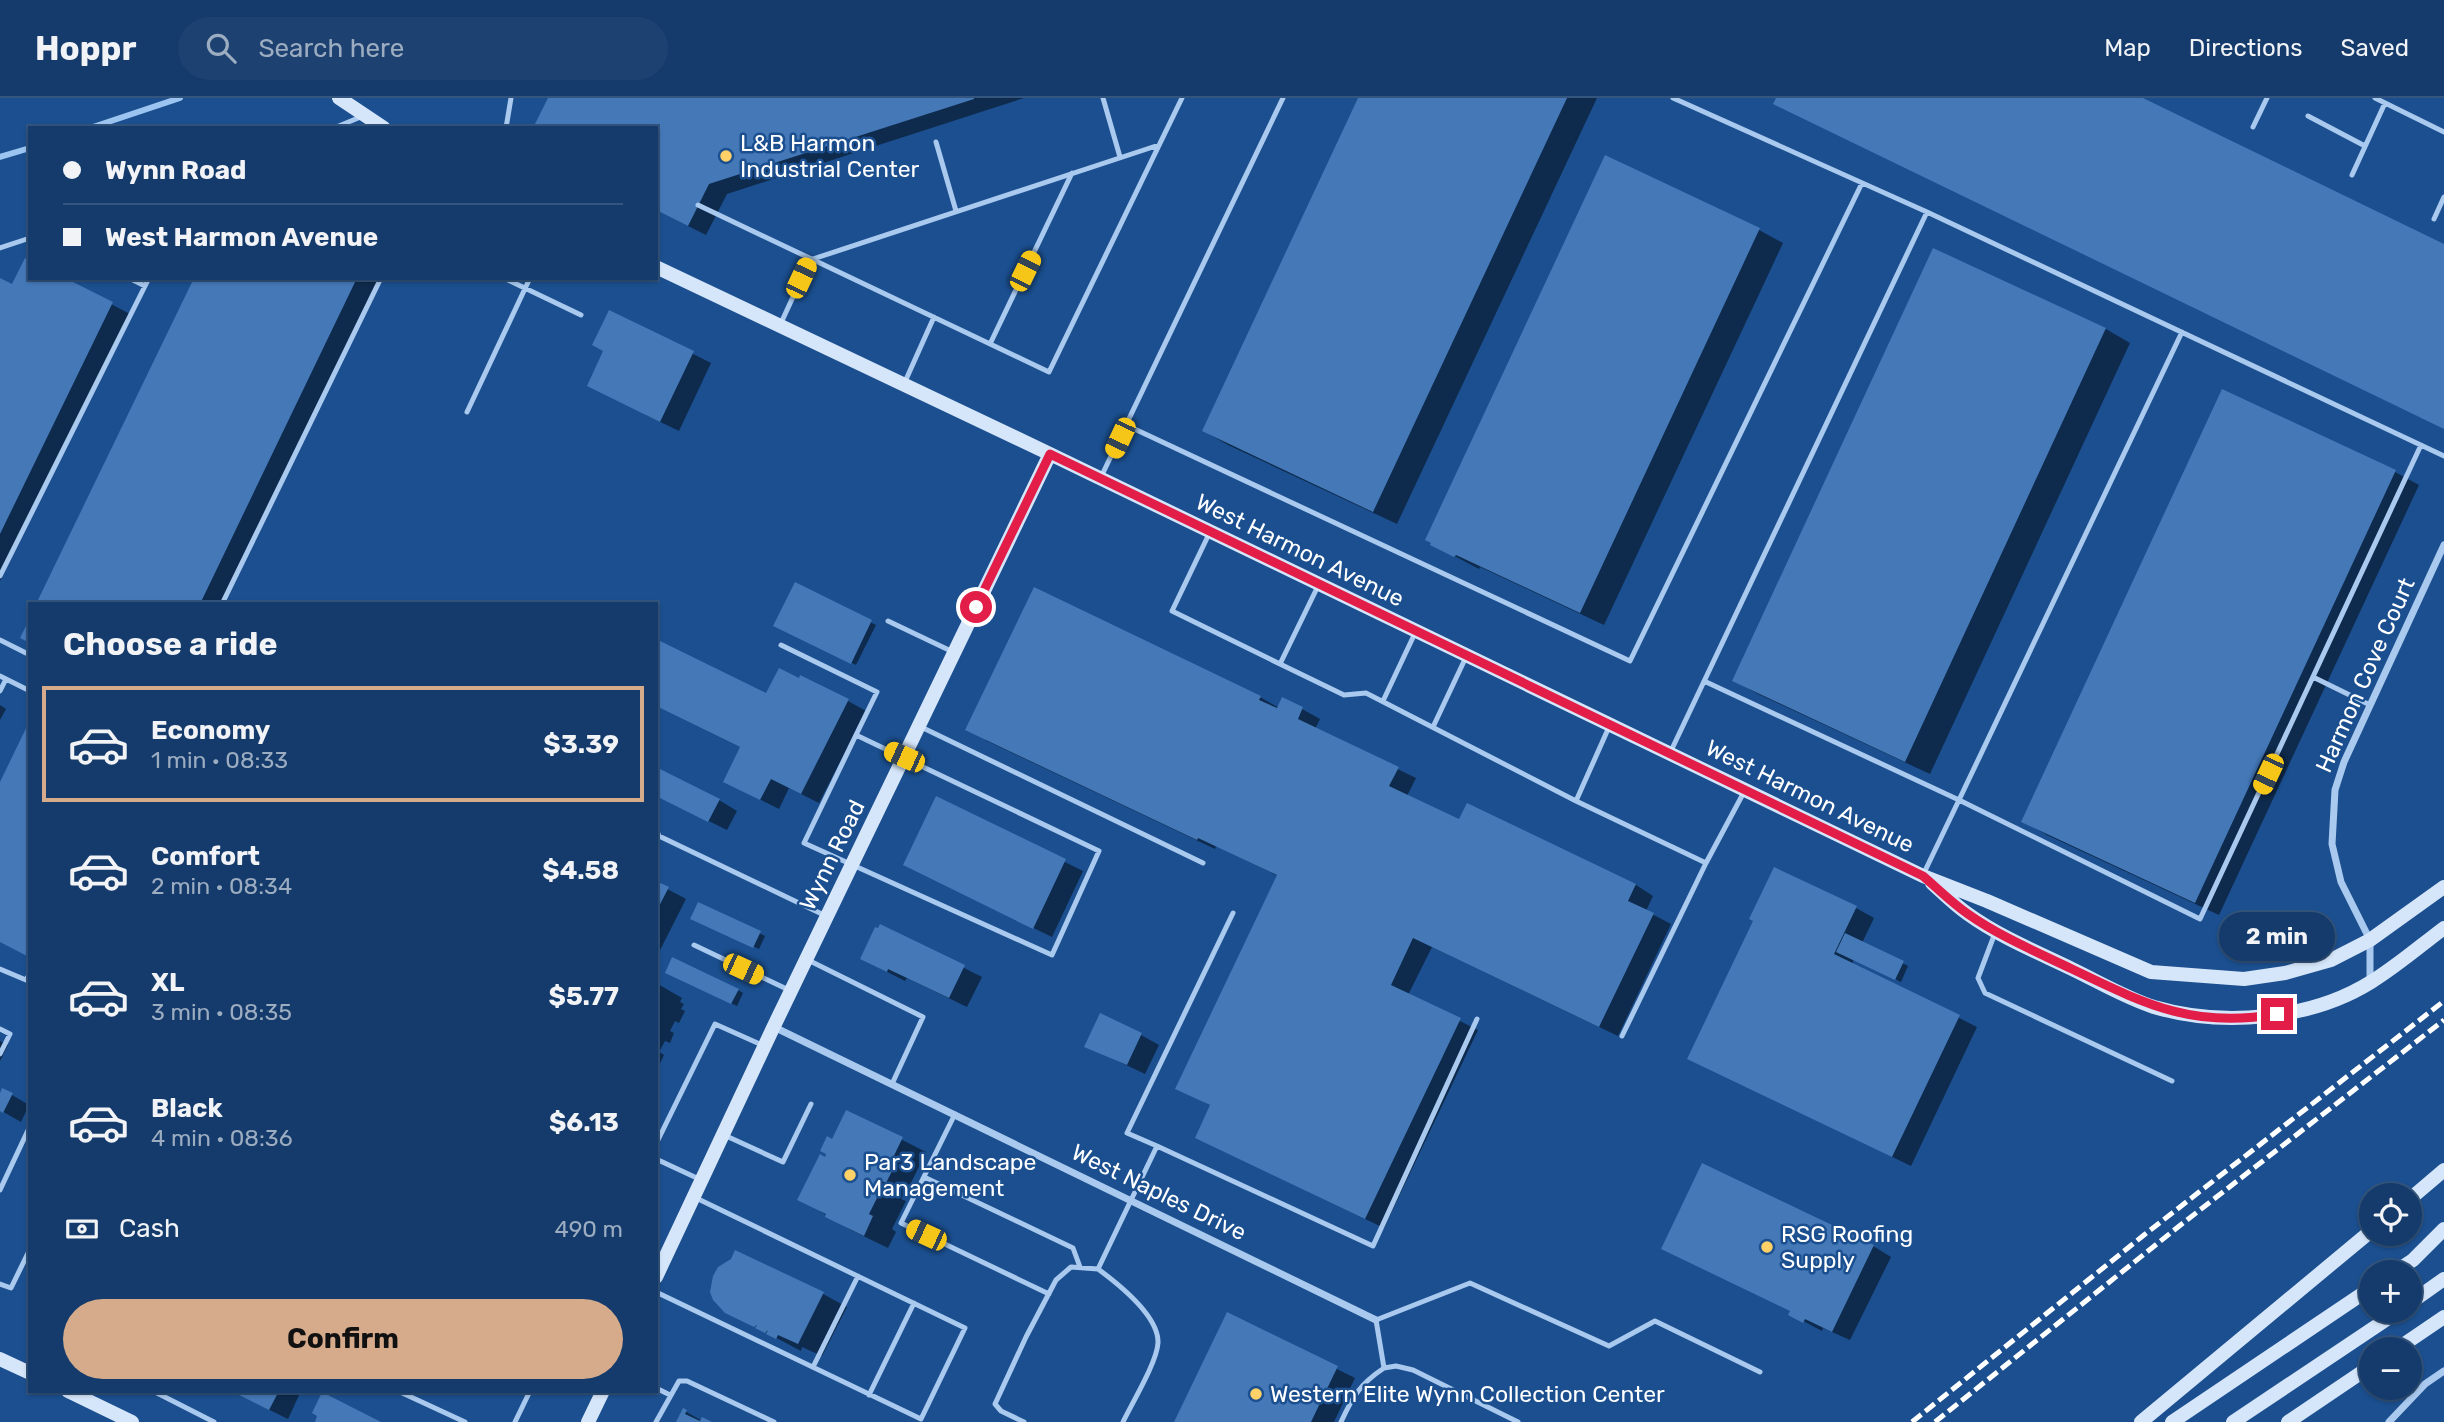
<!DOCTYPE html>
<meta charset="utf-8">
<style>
:root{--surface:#143b6b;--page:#1d4271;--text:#f1f3f6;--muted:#9dadc1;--line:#33557e;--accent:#d6ab8b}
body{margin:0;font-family:Rubik,sans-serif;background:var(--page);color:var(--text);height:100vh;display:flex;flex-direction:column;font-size:26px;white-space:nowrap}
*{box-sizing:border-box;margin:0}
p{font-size:23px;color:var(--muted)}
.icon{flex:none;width:38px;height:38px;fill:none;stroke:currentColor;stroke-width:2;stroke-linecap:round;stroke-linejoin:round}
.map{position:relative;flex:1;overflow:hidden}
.details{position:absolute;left:28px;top:504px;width:630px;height:791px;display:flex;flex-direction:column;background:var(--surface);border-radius:0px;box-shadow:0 2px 5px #0004,0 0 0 2px var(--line)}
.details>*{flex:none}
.banner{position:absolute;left:28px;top:28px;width:630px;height:154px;border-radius:0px;box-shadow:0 2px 5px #0004,0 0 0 2px var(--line);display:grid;align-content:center;height:154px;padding:0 35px;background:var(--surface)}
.controls{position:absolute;left:2359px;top:1085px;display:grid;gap:14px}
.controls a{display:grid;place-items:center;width:63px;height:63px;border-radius:50%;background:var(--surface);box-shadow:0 2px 5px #0004,0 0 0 2px var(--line);font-size:35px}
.end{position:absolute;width:32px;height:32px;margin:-16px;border:9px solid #e11d48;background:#fff;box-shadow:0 0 0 4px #fff}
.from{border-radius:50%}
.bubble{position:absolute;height:49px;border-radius:24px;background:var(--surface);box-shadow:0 2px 5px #0004,0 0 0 2px var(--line);font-size:23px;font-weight:700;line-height:49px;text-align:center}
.car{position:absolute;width:21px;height:42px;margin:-21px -10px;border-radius:9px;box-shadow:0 0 5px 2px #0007;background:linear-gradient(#f5c518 24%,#345 0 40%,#f5c518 0 76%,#345 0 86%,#f5c518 0)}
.banner b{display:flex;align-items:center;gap:24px;height:66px;font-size:26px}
.banner b+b{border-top:2px solid var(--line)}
.banner i{width:18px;height:18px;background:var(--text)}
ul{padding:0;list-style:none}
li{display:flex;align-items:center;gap:21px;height:116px;margin:0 14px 10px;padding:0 21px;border:4px solid transparent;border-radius:0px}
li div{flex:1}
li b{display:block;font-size:26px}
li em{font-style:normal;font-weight:700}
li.on{border-color:var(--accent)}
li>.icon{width:63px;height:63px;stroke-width:1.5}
h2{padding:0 35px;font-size:32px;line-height:84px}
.pay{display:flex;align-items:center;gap:18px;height:77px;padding:0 35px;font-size:26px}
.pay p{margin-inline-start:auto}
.cta{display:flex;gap:14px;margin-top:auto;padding:14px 35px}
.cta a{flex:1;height:80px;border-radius:42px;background:var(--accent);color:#111;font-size:28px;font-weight:700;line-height:80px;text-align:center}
header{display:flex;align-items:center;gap:42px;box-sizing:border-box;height:98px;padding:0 35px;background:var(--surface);border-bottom:2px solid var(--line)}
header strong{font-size:33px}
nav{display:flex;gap:38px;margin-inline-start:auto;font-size:24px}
.search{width:490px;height:63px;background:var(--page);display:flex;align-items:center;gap:18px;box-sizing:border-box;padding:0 24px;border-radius:38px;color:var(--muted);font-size:26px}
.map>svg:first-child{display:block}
.shadow{fill:#0007}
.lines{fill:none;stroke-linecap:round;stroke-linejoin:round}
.stream{stroke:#9cc4f0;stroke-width:6}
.building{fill:#4478b7}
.lane{stroke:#a9c9ee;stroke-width:5}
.street{stroke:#a9c9ee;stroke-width:7}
.secondary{stroke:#d6e6fa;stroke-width:14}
.rail{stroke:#fff;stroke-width:5;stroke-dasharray:12 5;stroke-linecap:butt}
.route{stroke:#e11d48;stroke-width:9}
.poi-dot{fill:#ffd166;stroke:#1b4f8f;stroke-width:2.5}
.labels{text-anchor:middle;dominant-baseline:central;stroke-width:5;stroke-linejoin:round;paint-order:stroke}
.poi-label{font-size:23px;fill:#fff;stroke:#1b4f8f;text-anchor:start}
.street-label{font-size:23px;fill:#fff;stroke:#1b4f8f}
</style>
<header>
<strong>Hoppr</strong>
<div class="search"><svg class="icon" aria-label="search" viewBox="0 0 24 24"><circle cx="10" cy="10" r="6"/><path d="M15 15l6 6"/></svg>Search here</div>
<nav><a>Map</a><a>Directions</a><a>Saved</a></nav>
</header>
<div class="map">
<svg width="2444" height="1324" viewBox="0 0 2444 1324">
<rect width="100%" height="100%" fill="#1b4f8f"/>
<!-- shadow -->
<path class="shadow" d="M550,0H1024L727,96L706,137L656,112V30Z
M1360,0H1597L1397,426L1228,347L1204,333Z
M1606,60L1759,132L1783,145L1604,527L1480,469L1479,471L1432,446Z
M1934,152L2106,231L2130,245L1930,676L1758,596L1734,583Z
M30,180H61L130,216L0,483V182L13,189Z
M196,180H380L222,506H38Z
M610,214L711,265L679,333L646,317L605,253Z
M2395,374L2419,387L2219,817L2047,737L2023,723Z
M796,487L876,527L856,567L781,530Z
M767,597L848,603L866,613L819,705L789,690L779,711L725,684L742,650L656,608Z
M1260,599L1279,610L1283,601L1302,611L1320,621L1315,631L1416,680L1407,698L1460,724L1468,707L1636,787L1653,798L1646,813L1671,826L1618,938L1432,849L1408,897L1478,932L1384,1130L1215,1049L1212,1008L1177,990L1278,778L1216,748L1215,751L985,642Z
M0,607L6,611L0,622Z
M656,697L719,702L737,713L727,732Z
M937,701L1083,773L1052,839L924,777Z
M656,785L686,801L656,860Z
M699,806L765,838L759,851L698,823Z
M1856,810L1874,820L1862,845L1908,868L1901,884L1854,861L1852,866L1977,929L1911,1068L1689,960L1755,822Z
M881,828L982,879L967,909L907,880L905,883L862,861Z
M672,877L738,892L743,895L737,908Z
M656,885L682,900L680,904L684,906L681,911L685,913L679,925L675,923L670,933L674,935L670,945L665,943L659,954L664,957L658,970Z
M1141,937L1159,947L1145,976L1086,948Z
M0,943L8,947L0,963Z
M12,997L29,1007L21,1024L0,1012V999Z
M847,1014L926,1054L911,1085L915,1088L911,1097L905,1094L901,1101L906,1103L892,1131L896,1134L888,1150L851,1132L800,1101L826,1061Z
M1873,1148L1891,1159L1850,1242L1823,1230L1822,1233L1790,1216Z
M823,1196L847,1209L822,1258L802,1249L801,1253L726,1213Z
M1228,1217L1355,1280L1334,1324H1176Z
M231,1293H301L288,1321Z
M683,1312L702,1323L708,1324H678Z"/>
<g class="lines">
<!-- stream -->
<path class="stream" d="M90,30L180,0
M0,59L30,50"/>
</g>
<!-- building -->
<path class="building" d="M548,0H974V1L709,86L688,128L656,112V30H533Z
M1358,0H1567L1373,414L1202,333Z
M1776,0H2143L2444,146V331L1773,6Z
M1605,57L1760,130L1580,515L1456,457L1454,459L1430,447L1431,445L1425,442Z
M1933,150L2106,230L1905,664L1732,583Z
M25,160L30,163V180H65L113,204L0,436V180L12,186Z
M194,180H357L200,506H36Z
M609,212L694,253L660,324L587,288L603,253L592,247Z
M2222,291L2396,372L2195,805L2021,724Z
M795,484L872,522L851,566L773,528Z
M1034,489L1261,598L1259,602L1277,610L1282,599L1303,609L1298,621L1399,669L1389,688L1459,721L1467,705L1636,786L1628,803L1654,815L1599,929L1413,840L1391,887L1461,920L1365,1121L1195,1040L1210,1007L1175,991L1277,777L1198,740L1197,742L965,632Z
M30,520V545L20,540Z
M656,541L766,595L779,570L799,580L800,577L849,601L801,696L771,681L760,702L723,684L740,649L656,608Z
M30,622V851L27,858L0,844V684Z
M656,669L720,701L708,724L656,698Z
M936,698L1066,761L1033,831L903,767Z
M1774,769L1857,808L1834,856L1960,917L1892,1059L1687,961L1753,823L1749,821Z
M656,783L669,789L656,814Z
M698,804L761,833L753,850L690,821Z
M880,826L965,867L949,900L888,871L887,874L860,861L875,829L878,830Z
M1845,835L1904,863L1895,882L1836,854Z
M672,859L739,891L731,906L665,875Z
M1100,915L1142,935L1127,967L1084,949Z
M2,990L13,995L3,1015L0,1013V995Z
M846,1012L903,1039L888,1070L892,1073L886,1085L880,1082L878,1086L883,1088L869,1116L873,1118L864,1138L825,1119L826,1116L797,1102L820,1056L825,1059L826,1056L820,1053L827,1038L832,1041Z
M1702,1065L1874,1147L1832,1234L1805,1221L1803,1225L1788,1217L1790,1213L1661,1151Z
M735,1152L824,1194L798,1246L778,1237L776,1241L766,1236L768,1232L765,1235L755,1230L757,1227L754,1229L725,1215L713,1202L710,1194L713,1178L718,1169L731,1161Z
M1227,1214L1338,1268L1311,1324H1174Z
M231,1293H279L269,1312Z
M322,1294L381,1324H315L317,1318L312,1315Z
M683,1310L687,1312L685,1316L700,1323L702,1319L712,1324H676Z"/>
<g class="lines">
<!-- lane -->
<path class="lane" d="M1103,0L1120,59
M1673,0L1927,114L2444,358
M2375,0L2444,34
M2308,18L2365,48
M2253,29L2267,0
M334,30L363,18
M506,30L511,0
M936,44L956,113
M2352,77L2385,5
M698,107L1049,274L1182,0
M2434,121L2444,99
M0,150L30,140
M129,180L145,188
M504,180L581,217
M781,225L810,162L1159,47
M2182,234L1959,702L2200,821L2421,347
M990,246L1072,75
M904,286L934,219
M467,314L530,180
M1126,327L1630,563L1862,85
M1101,379L1283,0
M1209,436L1172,513L1280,566L1319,486
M0,478L149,180
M222,506L381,180
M888,523L951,553
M0,542L30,557
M781,547L877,594L856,637L1099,753L1052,857L804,745L856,637
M1280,566L1344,597L1366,595L1576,703L1706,765L1622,938
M0,578L6,581L0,593
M2313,579L2370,607
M6,581L30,593
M1704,583L1959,702L1923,777
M1383,603L1416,533
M919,628L1203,765
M1433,629L1466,559
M1670,655L1927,114
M1576,703L1609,629
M656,731L659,738L824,817
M1706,765L1744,694
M1995,835L1978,880L1985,895L2172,983
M694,847L791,893
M806,861L923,919L892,986
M0,871L26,882L30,875
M0,931L10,936L0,956
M955,1016L901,1125L1049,1196
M724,1037L783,1064L811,1006
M656,1046L715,926L762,947
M1157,1048L1373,1148L1477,921
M656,1061L699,1081
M924,1079L1073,1150L1080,1169
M0,1092L30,1028
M1098,1171C1117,1185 1159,1218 1158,1245C1157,1264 1132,1305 1123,1324
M0,1186L11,1190L30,1151
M656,1194L921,1321L965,1230L694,1099
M813,1269L858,1178
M1384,1270L1396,1268L1413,1272L1518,1324
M656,1290L670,1297
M153,1293L214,1324
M398,1293L465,1324
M869,1297L914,1205
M515,1324L530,1293
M656,1324L679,1283H687L774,1324
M1024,1324L1001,1313L995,1306L1026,1239L1056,1182L1071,1169L1098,1171L1157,1048L1127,1035L1233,815
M1341,1324C1353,1298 1360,1286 1384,1270L1376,1222L1470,1185L1609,1248L1655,1223L1760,1274"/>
<!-- street -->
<path class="street" d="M2370,884V842L2341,784L2332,746L2335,692L2344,664L2444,447
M774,929L1376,1222
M2389,1324L2425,1286L2444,1273"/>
<!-- secondary -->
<path class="secondary" d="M339,0L384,30
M656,169L1050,356L1923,778L1987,803L2151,874L2244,881L2285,875L2331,862L2370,842L2444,789
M1932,785C1944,796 1955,807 1968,816C2000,839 2037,854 2072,871C2099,884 2126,900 2154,909C2222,929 2310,922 2371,884C2397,868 2420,848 2444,830
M2410,1101L2444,1072
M2395,1174L2413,1162L2444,1131
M656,1179L773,930L1050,356
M2410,1205L2444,1181
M2397,1251L2444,1219
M0,1261L30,1275
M68,1293L132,1324
M588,1324L603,1293
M2141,1324L2371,1133
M2172,1324L2371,1190
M2233,1324L2399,1213
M2288,1324L2371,1268"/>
<!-- rail -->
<path class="rail" d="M1912,1324L2144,1137L2444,903
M1935,1324L2178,1129L2444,922"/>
</g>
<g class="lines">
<!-- route -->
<path class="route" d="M976,509L1050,356L1923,778C1937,790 1952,805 1968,816C1999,838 2037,854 2072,871C2145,906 2193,931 2277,916"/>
</g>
<!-- markers -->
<g class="poi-dot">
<circle cx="726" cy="58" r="7"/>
<circle cx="850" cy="1077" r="7"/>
<circle cx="1767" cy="1149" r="7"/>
<circle cx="1256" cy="1296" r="7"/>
</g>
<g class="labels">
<!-- poi labels -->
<g class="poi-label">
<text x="740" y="45">L&amp;B Harmon<tspan x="740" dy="26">Industrial Center</tspan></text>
<text x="864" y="1064">Par3 Landscape<tspan x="864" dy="26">Management</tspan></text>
<text x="1781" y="1136">RSG Roofing<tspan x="1781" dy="26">Supply</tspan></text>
<text x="1270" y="1296">Western Elite Wynn Collection Center</text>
</g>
<!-- street labels -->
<g class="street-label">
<text transform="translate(1300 452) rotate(26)">West Harmon Avenue</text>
<text transform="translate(2365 577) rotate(-66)">Harmon Cove Court</text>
<text transform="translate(1810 698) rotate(26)">West Harmon Avenue</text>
<text transform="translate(832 757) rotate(-64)">Wynn Road</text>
<text transform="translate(1159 1094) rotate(26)">West Naples Drive</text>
</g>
</g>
</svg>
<div class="controls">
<a><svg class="icon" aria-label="locate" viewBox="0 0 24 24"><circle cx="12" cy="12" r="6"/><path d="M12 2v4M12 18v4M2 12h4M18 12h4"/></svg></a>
<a>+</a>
<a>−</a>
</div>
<i class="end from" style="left:976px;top:509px"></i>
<i class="end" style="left:2277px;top:916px"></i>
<div class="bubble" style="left:2219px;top:814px;width:116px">2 min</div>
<i class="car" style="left:1025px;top:173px;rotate:26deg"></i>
<i class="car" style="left:801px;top:180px;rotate:25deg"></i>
<i class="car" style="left:1120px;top:340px;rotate:205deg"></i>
<i class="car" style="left:904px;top:659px;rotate:294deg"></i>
<i class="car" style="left:2268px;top:676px;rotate:205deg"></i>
<i class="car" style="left:743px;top:871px;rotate:115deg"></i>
<i class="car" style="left:926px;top:1137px;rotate:295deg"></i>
<div class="banner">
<b><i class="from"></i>Wynn Road</b>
<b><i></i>West Harmon Avenue</b>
</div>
<section class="details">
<h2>Choose a ride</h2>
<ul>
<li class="on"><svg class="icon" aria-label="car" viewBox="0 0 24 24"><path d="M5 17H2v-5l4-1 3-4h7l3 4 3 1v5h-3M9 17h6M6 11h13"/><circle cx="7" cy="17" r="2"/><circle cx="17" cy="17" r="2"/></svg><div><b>Economy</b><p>1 min · 08:33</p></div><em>$3.39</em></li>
<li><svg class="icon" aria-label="car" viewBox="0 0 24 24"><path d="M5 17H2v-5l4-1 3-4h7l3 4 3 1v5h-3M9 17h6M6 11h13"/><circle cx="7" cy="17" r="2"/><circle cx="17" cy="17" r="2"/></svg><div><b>Comfort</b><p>2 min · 08:34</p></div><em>$4.58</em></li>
<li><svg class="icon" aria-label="car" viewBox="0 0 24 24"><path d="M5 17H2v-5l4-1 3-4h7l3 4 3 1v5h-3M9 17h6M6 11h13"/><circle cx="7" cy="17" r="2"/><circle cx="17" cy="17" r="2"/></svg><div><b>XL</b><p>3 min · 08:35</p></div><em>$5.77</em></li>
<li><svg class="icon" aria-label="car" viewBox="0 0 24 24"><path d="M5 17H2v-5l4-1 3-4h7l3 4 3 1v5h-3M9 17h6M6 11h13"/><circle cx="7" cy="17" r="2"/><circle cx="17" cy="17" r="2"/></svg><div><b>Black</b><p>4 min · 08:36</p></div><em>$6.13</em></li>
</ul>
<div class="pay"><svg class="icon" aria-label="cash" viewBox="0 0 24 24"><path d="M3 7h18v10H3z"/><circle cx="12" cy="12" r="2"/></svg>Cash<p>490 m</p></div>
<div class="cta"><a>Confirm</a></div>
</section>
</div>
